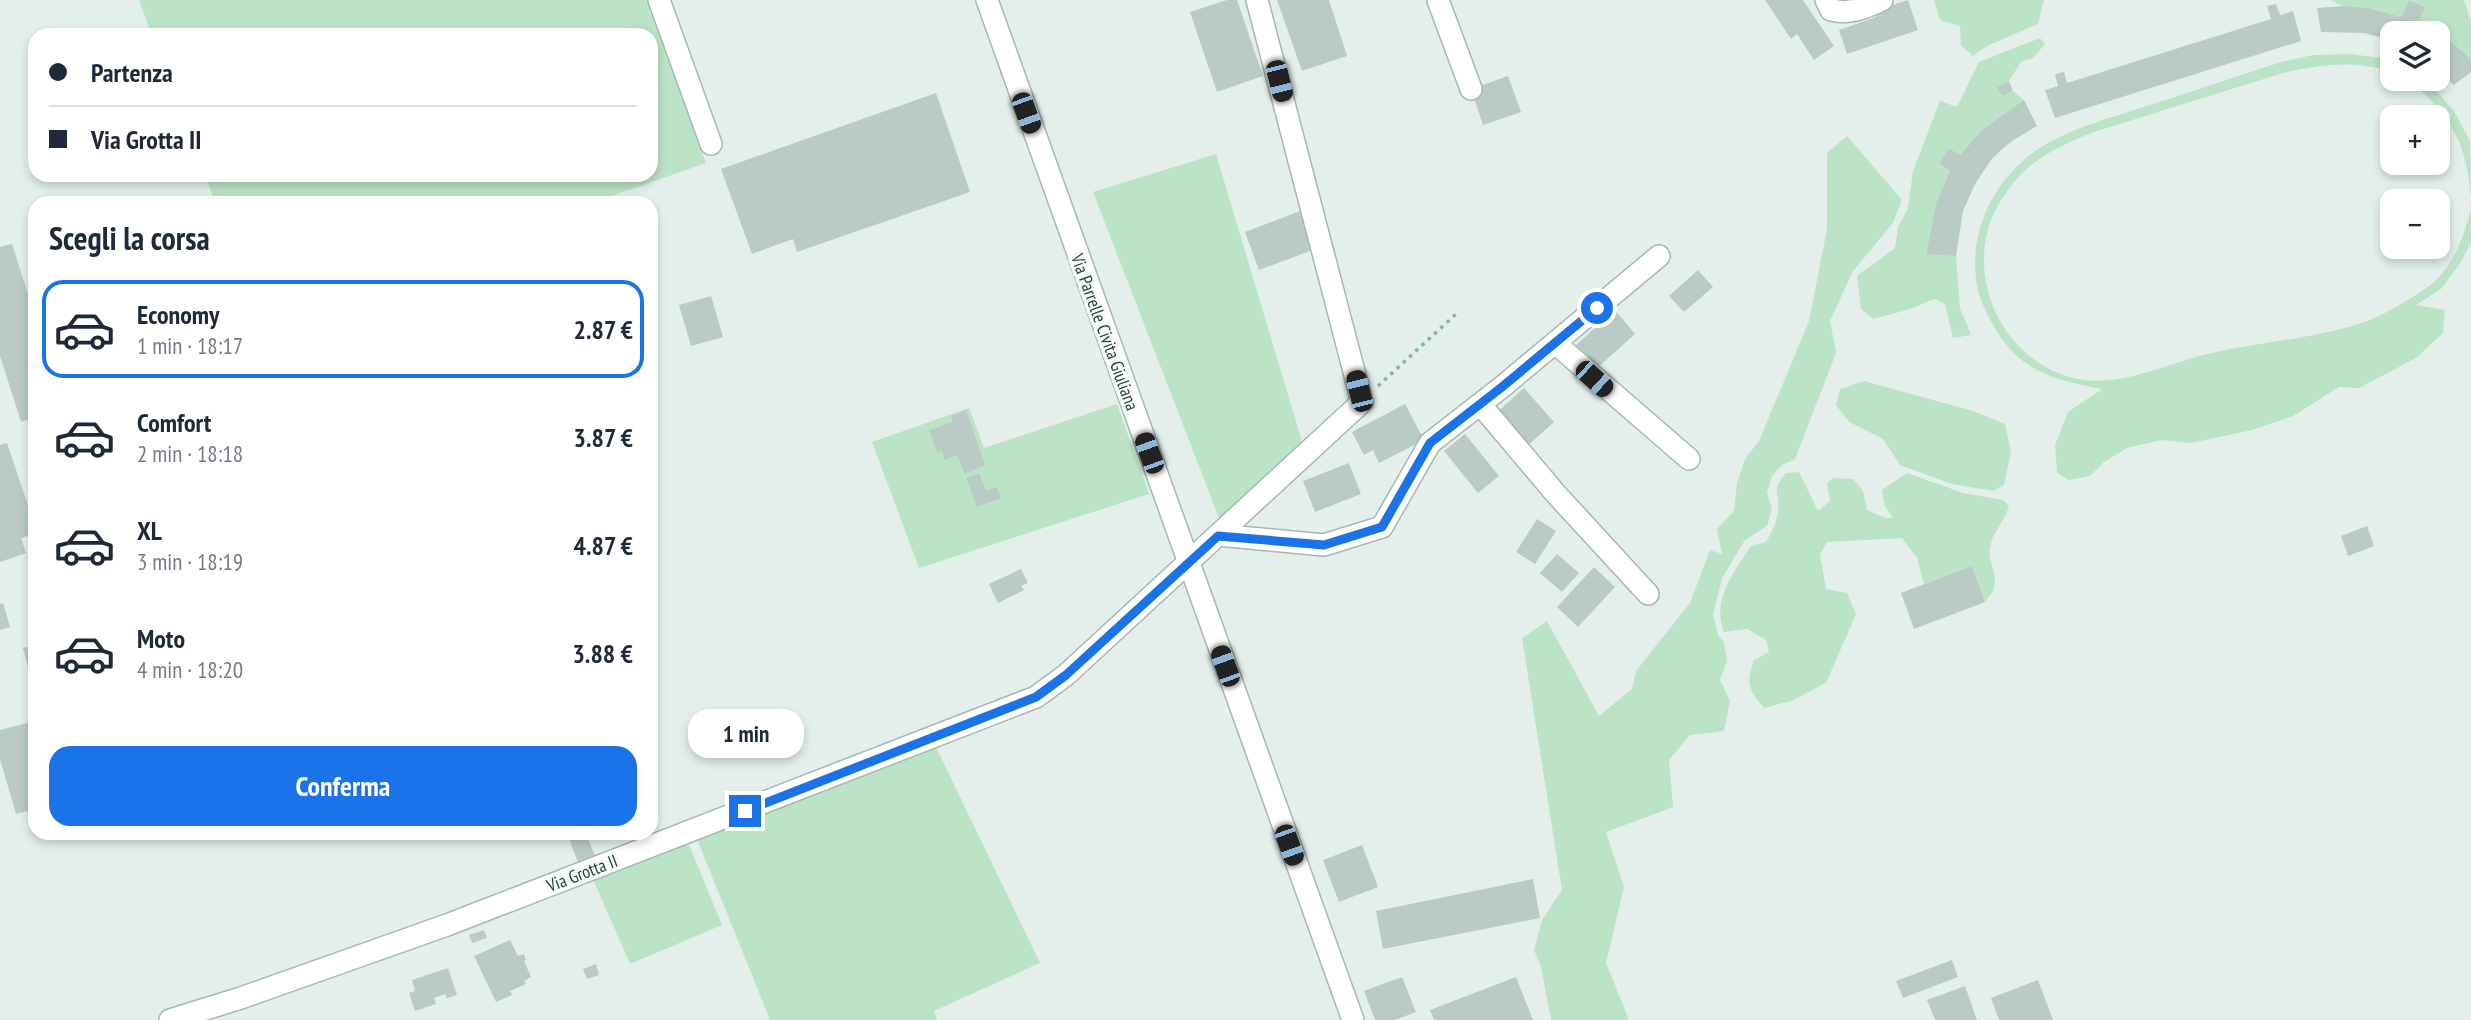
<!DOCTYPE html>
<html lang="it">
<meta charset="utf-8">
<style>
:root{--surface:#fff;--page:#f2f2f3;--text:#1f2937;--muted:#747a83;--line:#e0e1e3;--accent:#1a73e8}
body{margin:0;font-family:"PT Sans Narrow",sans-serif;background:var(--page);color:var(--text);height:100vh;display:flex;flex-direction:column;font-size:26px;white-space:nowrap}
*{box-sizing:border-box;margin:0}
p{font-size:23px;color:var(--muted)}
.icon{flex:none;width:38px;height:38px;fill:none;stroke:currentColor;stroke-width:2;stroke-linecap:round;stroke-linejoin:round}
.map{position:relative;flex:1;overflow:hidden}
.sheet{position:absolute;left:28px;top:196px;width:630px;height:644px;display:flex;flex-direction:column;background:var(--surface);border-radius:21px;box-shadow:0 4px 10px #0003}
.sheet>*{flex:none}
.hud{position:absolute;left:28px;top:28px;width:630px;height:154px;border-radius:21px;box-shadow:0 4px 10px #0003;display:grid;align-content:center;height:154px;padding:0 21px;background:var(--surface)}
.controls{position:absolute;left:2380px;top:21px;display:grid;gap:14px}
.controls a{display:grid;place-items:center;width:70px;height:70px;border-radius:14px;background:var(--surface);box-shadow:0 4px 10px #0003;font-size:35px}
.end{position:absolute;width:32px;height:32px;margin:-16px;border:9px solid #1a73e8;background:#fff;box-shadow:0 0 0 4px #fff}
.from{border-radius:50%}
.bubble{position:absolute;height:49px;border-radius:21px;background:var(--surface);box-shadow:0 4px 10px #0003;font-size:23px;font-weight:800;line-height:49px;text-align:center}
.car{position:absolute;width:21px;height:42px;margin:-21px -10px;border-radius:9px;box-shadow:0 0 5px 2px #0007;background:linear-gradient(#222 24%,#8ab4d8 0 40%,#222 0 76%,#8ab4d8 0 86%,#222 0)}
.hud b{display:flex;align-items:center;gap:24px;height:66px;font-size:26px}
.hud b+b{border-top:2px solid var(--line)}
.hud i{width:18px;height:18px;background:var(--text)}
ul{padding:0;list-style:none}
li{display:flex;align-items:center;gap:21px;height:98px;margin:0 14px 10px;padding:0 7px;border:4px solid transparent;border-radius:21px}
li div{flex:1}
li b{display:block;font-size:26px}
li em{font-style:normal;font-weight:800}
li.active{border-color:var(--accent)}
li>.icon{width:63px;height:63px;stroke-width:1.5}
h2{padding:0 21px;font-size:32px;line-height:84px}
.primary-button{display:flex;gap:14px;margin-top:auto;padding:14px 21px}
.primary-button a{flex:1;height:80px;border-radius:21px;background:var(--accent);color:#fff;font-size:28px;font-weight:800;line-height:80px;text-align:center}
.map>svg:first-child{display:block}
.green{fill:#bbe3c6}
.building{fill:#b9cbc4}
.lines{fill:none;stroke-linecap:round;stroke-linejoin:round}
.minor-casing{stroke:#a6b8b3;stroke-width:24}
.path{stroke:#81b7a6;stroke-width:3.5;stroke-dasharray:3.5 5;stroke-linecap:butt}
.minor{stroke:#fff;stroke-width:21}
.route{stroke:#1a73e8;stroke-width:9}
.labels{text-anchor:middle;dominant-baseline:central;stroke-width:7;stroke-linejoin:round;paint-order:stroke}
.street-label{font-size:18px;fill:#21443b;stroke:#f6fbf8}
</style>
<div class="map">
<svg width="2471" height="1020" viewBox="0 0 2471 1020">
<rect width="100%" height="100%" fill="#e4efeb"/>
<!-- green -->
<path class="green" d="M139,0H646L706,163L592,203H215L205,175H651V35H152Z
M1934,0H2044L2038,24L1987,46L1973,56L1961,45L1960,26L1940,20Z
M2330,0H2409L2401,17L2369,8L2343,6Z
M2410,0H2464L2471,20V60L2434,30L2418,23L2424,7Z
M2040,38L2045,44L2033,58L2021,62L2009,81L1997,87L2002,96L2013,91L2024,100L1983,129L1960,155L1949,148L1939,163L1950,171L1936,203L1926,253L1956,256L1960,308L1971,335L1953,338L1945,304L1935,299L1907,310L1873,319L1861,309L1857,276L1895,248L1898,227L1908,208L1913,171L1940,101L1957,107L1979,62Z
M2350,54L2382,58L2392,62V73C2357,59 2319,65 2283,73L2094,132C2064,144 2034,157 2014,182C2004,195 1995,208 1990,223C1970,281 2001,350 2058,373C2111,395 2161,364 2212,353C2260,342 2311,339 2358,324C2375,319 2391,310 2406,301C2416,295 2428,288 2436,280C2456,260 2464,235 2471,209V243L2459,265L2441,289L2416,305L2445,310L2443,333L2416,358L2359,388L2339,387L2293,416L2252,430L2205,440L2191,443L2161,440L2127,448L2104,462L2090,476L2069,480L2057,473L2055,445L2068,412L2102,389C2040,377 2011,367 1983,305C1974,285 1973,258 1978,237C1985,204 2004,175 2031,154C2064,130 2106,119 2144,107C2190,92 2235,77 2281,62L2313,55Z
M2406,79H2422L2434,88L2454,111L2470,141L2471,206C2469,148 2453,114 2406,79Z
M1847,136L1902,200L1893,223L1853,271L1830,321L1836,353L1795,459L1782,465L1772,476L1767,493L1772,509L1767,526L1745,540L1722,578L1713,614L1718,635L1724,643L1727,661L1720,680L1730,701L1724,731L1690,735L1669,760L1673,807L1606,832L1624,887L1606,963L1629,1020H1551L1541,967L1534,950L1542,920L1562,890L1522,638L1547,621L1599,716L1632,689L1636,671L1690,603L1710,550L1722,554L1717,529L1734,511L1737,483L1745,459L1759,441L1809,321L1827,229V153Z
M1216,154L1304,448L1221,523L1093,192Z
M1864,381L1973,411L2005,424L2011,452L2004,485L1993,491L1952,484L1900,465L1883,439L1849,422L1836,405L1840,389Z
M1117,404L1149,494L919,568L872,442L969,408L984,448Z
M1799,472L1818,511L1830,501L1827,483L1834,478L1853,479L1863,491L1867,510L1886,518H1893L1884,504L1882,490L1907,473L1963,493L2003,500L2009,506C2004,522 1992,533 1990,548C1987,560 1998,574 1994,587C1993,592 1988,598 1985,602L1972,566L1924,584L1917,558L1902,538L1827,542L1820,555L1826,589L1847,593L1856,614L1826,683L1791,701L1764,708C1748,689 1746,684 1754,660L1769,652L1766,640L1747,629L1724,632C1711,600 1735,571 1751,546L1766,542C1772,532 1777,522 1778,510C1781,492 1769,492 1786,473Z
M935,745L1040,963L934,1011L937,1020H770L697,839Z
M688,842L722,925L630,964L592,877Z"/>
<!-- building -->
<path class="building" d="M1227,0H1237L1263,76L1217,92L1190,12Z
M1277,0H1329L1347,56L1302,71Z
M1765,0H1803L1834,46L1814,60L1797,34L1791,39Z
M1908,0L1918,30L1847,54L1839,30L1876,17L1874,11Z
M2409,0L2425,7L2418,23L2434,30L2462,51L2471,60V72L2454,85L2438,69V33H2392V40L2364,33L2321,32L2317,8L2343,6L2369,8L2401,17Z
M2276,4L2280,15L2293,11L2301,41L2055,118L2045,90L2058,86L2055,74L2064,72L2067,83L2271,19L2267,6Z
M1508,76L1521,112L1483,125L1471,89Z
M2009,81L2013,91L2002,96L1997,87Z
M936,93L970,192L797,252L793,239L752,254L721,169Z
M2024,100L2037,126L2012,141L2001,150L1991,160L1975,184L1963,211L1956,256L1926,254L1936,203L1950,171L1939,163L1949,148L1960,155L1983,129Z
M1303,210L1318,248L1259,270L1245,232Z
M12,244L35,316V417L21,422L0,356V247Z
M1698,270L1713,287L1684,312L1669,296Z
M711,296L723,337L691,346L679,305Z
M1615,310L1635,334L1596,369L1576,345Z
M1524,388L1554,422L1526,447L1496,413Z
M1405,404L1424,440L1379,463L1373,450L1364,455L1352,432Z
M966,410L985,465L965,474L957,455L945,460L942,451L937,452L929,430L953,422L951,416Z
M1465,434L1499,476L1478,493L1444,451Z
M7,443L35,526V534L21,538L26,553L0,562V445Z
M1349,463L1361,494L1315,512L1303,481Z
M979,473L986,491L997,487L1001,498L977,507L966,478Z
M1537,519L1556,531L1535,564L1516,552Z
M2367,526L2374,546L2348,556L2341,536Z
M1557,554L1579,573L1562,592L1540,573Z
M1972,566L1985,602L1914,629L1901,593Z
M1594,567L1615,587L1578,627L1557,607Z
M1021,569L1028,583L1021,586L1024,590L998,603L989,584Z
M3,603L10,627L0,630V604Z
M35,645V666L28,667L23,648Z
M35,721V809L16,814L0,759V730Z
M567,833H586L597,861L580,868Z
M1362,845L1378,887L1339,902L1323,860Z
M1533,879L1540,918L1383,949L1376,911Z
M484,930L487,938L472,943L469,935Z
M510,940L518,956L524,954L526,960L524,961L531,977L524,981L526,984L510,991L512,995L496,1002L474,956Z
M1952,960L1958,977L1903,998L1896,981Z
M596,964L599,975L587,979L583,969Z
M448,968L457,995L447,998L445,994L434,998L436,1004L415,1011L409,993L415,991L412,980Z
M1402,977L1416,1012L1395,1020H1375L1364,991Z
M1516,977L1533,1020H1434L1430,1010Z
M2038,980L2053,1020H1999L1991,998Z
M1965,986L1977,1020H1935L1927,1000Z"/>
<g class="lines">
<!-- minor casing -->
<g class="minor-casing">
<path id="minor" d="M659,0L711,144
M987,0L1353,1020
M1438,0L1471,89
M1826,0L1831,10C1849,15 1865,8 1882,0
M1555,343L1689,459
M1480,404L1556,494L1648,594
M1218,535L1324,545L1382,527L1430,443L1502,387L1659,256
M170,1020L241,998L447,925L1036,697L1066,675L1362,402L1257,0"/>
</g>
<!-- path -->
<path class="path" d="M1378,386L1456,314"/>
<!-- minor -->
<use href="#minor" class="minor"/>
</g>
<g class="lines">
<!-- route -->
<path class="route" d="M745,811L1036,697L1066,675L1218,536L1324,545L1382,527L1430,443L1502,387L1597,308"/>
</g>
<g class="labels">
<!-- street labels -->
<g class="street-label">
<text transform="translate(1105 332) rotate(70)">Via Parrelle Civita Giuliana</text>
<text transform="translate(582 873) rotate(-21)">Via Grotta II</text>
</g>
</g>
</svg>
<div class="controls">
<a><svg class="icon" aria-label="layers" viewBox="0 0 24 24"><path d="M12 4l9 5-9 5-9-5zM3 14l9 5 9-5"/></svg></a>
<a>+</a>
<a>−</a>
</div>
<i class="end from" style="left:1597px;top:308px"></i>
<i class="end" style="left:745px;top:811px"></i>
<div class="bubble" style="left:688px;top:709px;width:116px">1 min</div>
<i class="car" style="left:1279px;top:81px;rotate:166deg"></i>
<i class="car" style="left:1026px;top:113px;rotate:160deg"></i>
<i class="car" style="left:1594px;top:379px;rotate:132deg"></i>
<i class="car" style="left:1359px;top:391px;rotate:346deg"></i>
<i class="car" style="left:1149px;top:453px;rotate:340deg"></i>
<i class="car" style="left:1225px;top:666px;rotate:340deg"></i>
<i class="car" style="left:1289px;top:845px;rotate:160deg"></i>
<div class="hud">
<b><i class="from"></i>Partenza</b>
<b><i></i>Via Grotta II</b>
</div>
<section class="sheet">
<h2>Scegli la corsa</h2>
<ul>
<li class="active"><svg class="icon" aria-label="car" viewBox="0 0 24 24"><path d="M5 17H2v-5l4-1 3-4h7l3 4 3 1v5h-3M9 17h6M6 11h13"/><circle cx="7" cy="17" r="2"/><circle cx="17" cy="17" r="2"/></svg><div><b>Economy</b><p>1 min · 18:17</p></div><em>2.87 €</em></li>
<li><svg class="icon" aria-label="car" viewBox="0 0 24 24"><path d="M5 17H2v-5l4-1 3-4h7l3 4 3 1v5h-3M9 17h6M6 11h13"/><circle cx="7" cy="17" r="2"/><circle cx="17" cy="17" r="2"/></svg><div><b>Comfort</b><p>2 min · 18:18</p></div><em>3.87 €</em></li>
<li><svg class="icon" aria-label="car" viewBox="0 0 24 24"><path d="M5 17H2v-5l4-1 3-4h7l3 4 3 1v5h-3M9 17h6M6 11h13"/><circle cx="7" cy="17" r="2"/><circle cx="17" cy="17" r="2"/></svg><div><b>XL</b><p>3 min · 18:19</p></div><em>4.87 €</em></li>
<li><svg class="icon" aria-label="car" viewBox="0 0 24 24"><path d="M5 17H2v-5l4-1 3-4h7l3 4 3 1v5h-3M9 17h6M6 11h13"/><circle cx="7" cy="17" r="2"/><circle cx="17" cy="17" r="2"/></svg><div><b>Moto</b><p>4 min · 18:20</p></div><em>3.88 €</em></li>
</ul>
<div class="primary-button"><a>Conferma</a></div>
</section>
</div>
